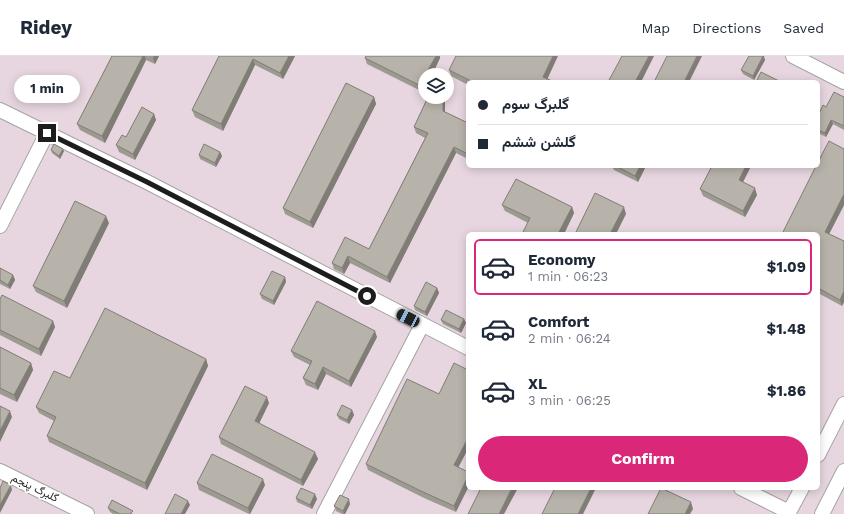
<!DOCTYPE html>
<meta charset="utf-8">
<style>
:root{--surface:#fff;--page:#f2f2f3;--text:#1f2937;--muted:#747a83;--line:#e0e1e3;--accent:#db2777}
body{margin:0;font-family:"Work Sans",Vazirmatn,sans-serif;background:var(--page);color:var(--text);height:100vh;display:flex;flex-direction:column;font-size:15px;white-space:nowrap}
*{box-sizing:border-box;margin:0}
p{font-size:13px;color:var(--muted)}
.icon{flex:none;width:22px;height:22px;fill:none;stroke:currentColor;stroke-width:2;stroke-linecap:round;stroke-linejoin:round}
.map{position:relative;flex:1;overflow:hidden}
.drawer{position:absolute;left:466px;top:176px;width:354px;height:258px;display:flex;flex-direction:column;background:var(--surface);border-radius:6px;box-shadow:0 2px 10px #0003}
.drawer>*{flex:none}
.hud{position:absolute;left:466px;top:24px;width:354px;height:88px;border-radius:6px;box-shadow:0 2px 10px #0003;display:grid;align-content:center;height:88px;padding:0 12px;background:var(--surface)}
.tools{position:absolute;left:418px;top:12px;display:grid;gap:8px}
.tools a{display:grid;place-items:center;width:36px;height:36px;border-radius:50%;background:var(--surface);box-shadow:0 2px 10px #0003;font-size:20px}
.end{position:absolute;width:18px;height:18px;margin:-9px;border:5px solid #1d1d1d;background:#fff;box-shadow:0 0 0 2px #fff}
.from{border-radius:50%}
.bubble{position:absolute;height:28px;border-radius:14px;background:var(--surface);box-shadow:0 2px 10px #0003;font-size:13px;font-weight:700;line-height:28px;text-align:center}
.car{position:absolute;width:12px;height:24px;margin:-12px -6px;border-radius:5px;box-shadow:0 0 3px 1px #0007;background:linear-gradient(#222 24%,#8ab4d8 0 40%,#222 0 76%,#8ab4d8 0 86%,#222 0)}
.hud b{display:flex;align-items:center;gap:14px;height:38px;font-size:15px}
.hud b+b{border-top:1px solid var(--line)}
.hud i{width:10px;height:10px;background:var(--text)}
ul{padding:7px 0 0;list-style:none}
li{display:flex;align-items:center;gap:12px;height:56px;margin:0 8px 6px;padding:0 4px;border:2px solid transparent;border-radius:6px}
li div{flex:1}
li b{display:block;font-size:15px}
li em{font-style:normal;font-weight:700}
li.active{border-color:var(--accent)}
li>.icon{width:36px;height:36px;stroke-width:1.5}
.button{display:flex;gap:8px;margin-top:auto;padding:8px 12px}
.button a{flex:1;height:46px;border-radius:24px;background:var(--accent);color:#fff;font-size:16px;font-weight:700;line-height:46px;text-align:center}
header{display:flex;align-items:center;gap:24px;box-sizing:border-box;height:56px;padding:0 20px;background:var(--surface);border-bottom:1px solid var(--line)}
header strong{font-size:19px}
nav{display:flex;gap:22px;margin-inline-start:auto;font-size:14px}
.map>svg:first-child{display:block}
.industrial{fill:#e7d6df;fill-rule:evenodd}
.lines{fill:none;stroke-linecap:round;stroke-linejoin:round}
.minor-casing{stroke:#a4a4a4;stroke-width:16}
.minor{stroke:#fff;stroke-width:14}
.wall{fill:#9d9a92}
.shaded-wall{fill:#807d77}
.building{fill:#b7b3aa;stroke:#807d77}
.route{stroke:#1d1d1d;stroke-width:5}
.labels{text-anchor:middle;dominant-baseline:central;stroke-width:3.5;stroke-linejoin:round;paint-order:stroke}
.street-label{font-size:11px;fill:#1d1d1d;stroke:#fff}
</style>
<header>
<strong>Ridey</strong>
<nav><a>Map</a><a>Directions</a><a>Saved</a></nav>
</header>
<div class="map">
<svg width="844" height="458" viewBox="0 0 844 458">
<rect width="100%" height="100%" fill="#eeede4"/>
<!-- industrial -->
<path class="industrial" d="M0,0H844V458H0ZM425,19H447V41H425ZM468,26H818V110H468ZM468,178H818V432H468Z"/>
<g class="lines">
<!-- minor casing -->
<g class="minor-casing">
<path id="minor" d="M793,0L844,26
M0,54L147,126L468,292
M0,170L47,77
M818,399L844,348
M0,415L87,458
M741,432L789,456
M324,458L422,269
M788,458L802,432
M822,458L844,415"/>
</g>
<!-- minor -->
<use href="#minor" class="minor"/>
</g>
<!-- wall -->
<path class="wall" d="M112,0H159L155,8L146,4L105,87L80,74L77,68Z
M219,0H295L283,23L255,9L223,75L195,61L192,54Z
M365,2H440L432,19H425V37L367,8Z
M765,4L754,24L743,18L741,14Z
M449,14L547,23L554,26H468V29L451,20Z
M374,41L376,48L313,172L285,158L283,152Z
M428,41H445V56L468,67V103L456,97L390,227L350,207L344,218L334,213L332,207L369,193L425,82L416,77L414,71Z
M844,41V74L833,68L826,81L818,77V60L826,51Z
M154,58L156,64L135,104L119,96L116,89Z
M844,93V149L829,178L844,185V246L842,250L818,237V178Z
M51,94L64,95L60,103L52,97Z
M220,96L222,100L216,111L200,103L199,99Z
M612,110H646L638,126L614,114Z
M712,110H751L743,126L757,139L745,161L703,140L700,133Z
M502,149L572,151L574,157L564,178H522L528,167L505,155Z
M109,167L67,252L36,236L33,230Z
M0,212L13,219L15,224L10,233L0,228Z
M285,221L286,226L274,249L262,243L260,238Z
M437,232L439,237L427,260L415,254L414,250Z
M0,243L53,265L55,271L41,300L0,279Z
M464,263L466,267L461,277L443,268L441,264Z
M377,281L351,331L326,318L318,334L306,329L303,322L310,309L294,301L291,295Z
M0,291L31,307L33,314L17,346L0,338Z
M206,303L208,310L147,434L49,386L47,380L54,365L39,357L36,351L70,322Z
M439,338L458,411L456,456L424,442L368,414L366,408Z
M269,347L259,367L318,403L303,430L221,388L219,381Z
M352,354L354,359L349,368L339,363L337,359Z
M197,427L265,429L250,458H249L199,434Z
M296,442L317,443L312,453L297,446Z
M350,448L345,458H342L336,455L334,450Z
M108,452L134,458H113L110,456Z"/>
<!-- shaded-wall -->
<path class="shaded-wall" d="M143,0H145L146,4L105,87L102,80Z
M154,0H159L155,8L153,2Z
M289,0H295L283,23L280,17Z
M436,0H440V2L432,19L427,16Z
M553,0H558L546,26L543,21Z
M649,0H654L641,26H635Z
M697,0H702L689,26H684Z
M763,0H764L765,4L754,24L753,20Z
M253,3L255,9L223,75L221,68Z
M374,41L376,48L313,172L310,166Z
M443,41H445V61L443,55Z
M154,58L156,64L135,104L133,98Z
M831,64L833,68L826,81L825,77Z
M454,91L456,97L390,227L387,221Z
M63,93L64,95L60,103L59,100Z
M220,96L222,100L216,111L215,107Z
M640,110H646L638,126L635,120Z
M746,110H751L741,130L739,124Z
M755,132L757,139L745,161L743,155Z
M844,138V149L827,182L825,176Z
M572,151L574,157L564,178H558Z
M624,151L626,158L616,178H610Z
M106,160L109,167L67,252L64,245Z
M348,200L350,207L344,218L342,212Z
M13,219L15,224L10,233L8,229Z
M285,221L286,226L274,249L273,245Z
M437,232L439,237L427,260L425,256Z
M844,235V246L842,250L840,244Z
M464,263L466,267L461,277L459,273Z
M53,265L55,271L41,300L39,293Z
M375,275L377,281L351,331L349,325Z
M206,303L208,310L147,434L145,427Z
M31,307L33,314L17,346L14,339Z
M323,311L326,318L318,334L315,328Z
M267,341L269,347L257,372L255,365Z
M352,354L354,359L349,368L347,364Z
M10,355L12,361L0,386V375Z
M468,382V393L456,416L454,409Z
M315,396L318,403L303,430L301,424Z
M468,420V432L456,456L454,450Z
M263,423L265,429L250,458L248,452Z
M11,429L12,434L0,457V449Z
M512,432H518L504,458H499Z
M591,432H596L583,458H578Z
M315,438L317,443L312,453L310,449Z
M349,443L350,448L345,458H344L343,455Z
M188,445L190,449L185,458H181Z
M691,446L693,453L690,458H685Z"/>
<!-- building -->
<path class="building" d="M112,0H143L102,80L77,68Z
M219,0H289L280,17L253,3L221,68L192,54Z
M366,0H436L427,16L432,19H425V32L365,2Z
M456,0H553L543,21L554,26H473L449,14Z
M622,0H649L635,26H608Z
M667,0H697L684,26H654Z
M749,0H763L753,20L741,14Z
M761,16L781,26H756Z
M346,27L374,41L310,166L283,152Z
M834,36L844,41V70L831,64L825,77L818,74V60L823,49L826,51Z
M428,41H443V55L468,67V98L454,91L387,221L348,200L342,212L332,207L345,181L369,193L428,77L414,71Z
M142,51L154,58L133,98L116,89L122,79L126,81Z
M829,85L844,93V138L825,176L844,185V235L840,244L818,232V178H782L816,110H818V106Z
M54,88L63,93L59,100L51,94Z
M204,88L220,96L215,107L199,99Z
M616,110H640L635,120Z
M712,110H746L739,124L755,132L743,155L700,133Z
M516,123L572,151L558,178H522L530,162L502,149Z
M595,137L624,151L610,178H575Z
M75,145L106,160L64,245L33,230Z
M0,212L13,219L8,229L0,224Z
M272,215L285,221L273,245L260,238Z
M426,226L437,232L425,256L414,250Z
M2,239L53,265L39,293L0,274V243Z
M317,245L375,275L349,325L323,311L315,328L303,322L312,305L291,295Z
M105,252L206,303L145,427L47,380L56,361L36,351L54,315L70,322Z
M446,254L464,263L459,273L441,264Z
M0,291L31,307L14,339L0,332Z
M454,307L468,314V382L454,409L468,416V420L454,450L421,435L366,408L407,323L439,338Z
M245,330L267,341L255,365L315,396L301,424L219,381Z
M342,349L352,354L347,364L337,359Z
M0,350L10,355L0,375Z
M212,398L263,423L248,452L197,427Z
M3,425L11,429L0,449V432Z
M301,432L315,438L310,449L296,442Z
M481,432H512L499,458H468Z
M555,432H591L578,458H542Z
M661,432L691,446L685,458H648Z
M175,438L188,445L181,458H165Z
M340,439L349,443L343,455L334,450Z
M112,444L133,455L130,458H120L108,452Z"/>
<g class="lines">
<!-- route -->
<path class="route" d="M47,77L147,126L367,240"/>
</g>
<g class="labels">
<!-- street labels -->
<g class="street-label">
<text transform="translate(35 432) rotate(26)">گلبرگ پنجم</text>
</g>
</g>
</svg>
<div class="tools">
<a><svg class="icon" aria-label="layers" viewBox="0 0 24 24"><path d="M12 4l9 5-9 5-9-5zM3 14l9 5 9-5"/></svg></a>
</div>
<i class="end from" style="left:367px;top:240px"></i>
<i class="end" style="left:47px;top:77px"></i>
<div class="bubble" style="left:14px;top:19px;width:66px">1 min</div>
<i class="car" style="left:408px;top:262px;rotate:297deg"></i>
<div class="hud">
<b><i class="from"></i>گلبرگ سوم</b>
<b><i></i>گلشن ششم</b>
</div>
<section class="drawer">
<ul>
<li class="active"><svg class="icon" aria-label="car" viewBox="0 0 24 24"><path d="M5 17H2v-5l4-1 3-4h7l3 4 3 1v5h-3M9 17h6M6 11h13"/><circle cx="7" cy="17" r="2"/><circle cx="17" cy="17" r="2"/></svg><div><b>Economy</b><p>1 min · 06:23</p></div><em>$1.09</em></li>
<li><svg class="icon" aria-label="car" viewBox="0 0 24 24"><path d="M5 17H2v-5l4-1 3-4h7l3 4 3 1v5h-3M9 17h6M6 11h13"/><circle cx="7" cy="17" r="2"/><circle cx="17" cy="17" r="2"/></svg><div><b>Comfort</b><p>2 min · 06:24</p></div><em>$1.48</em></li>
<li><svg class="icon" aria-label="car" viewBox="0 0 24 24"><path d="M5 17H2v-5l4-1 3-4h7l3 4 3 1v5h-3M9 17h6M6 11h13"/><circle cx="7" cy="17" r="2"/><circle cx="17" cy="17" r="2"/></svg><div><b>XL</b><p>3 min · 06:25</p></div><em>$1.86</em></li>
</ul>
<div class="button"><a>Confirm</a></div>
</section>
</div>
